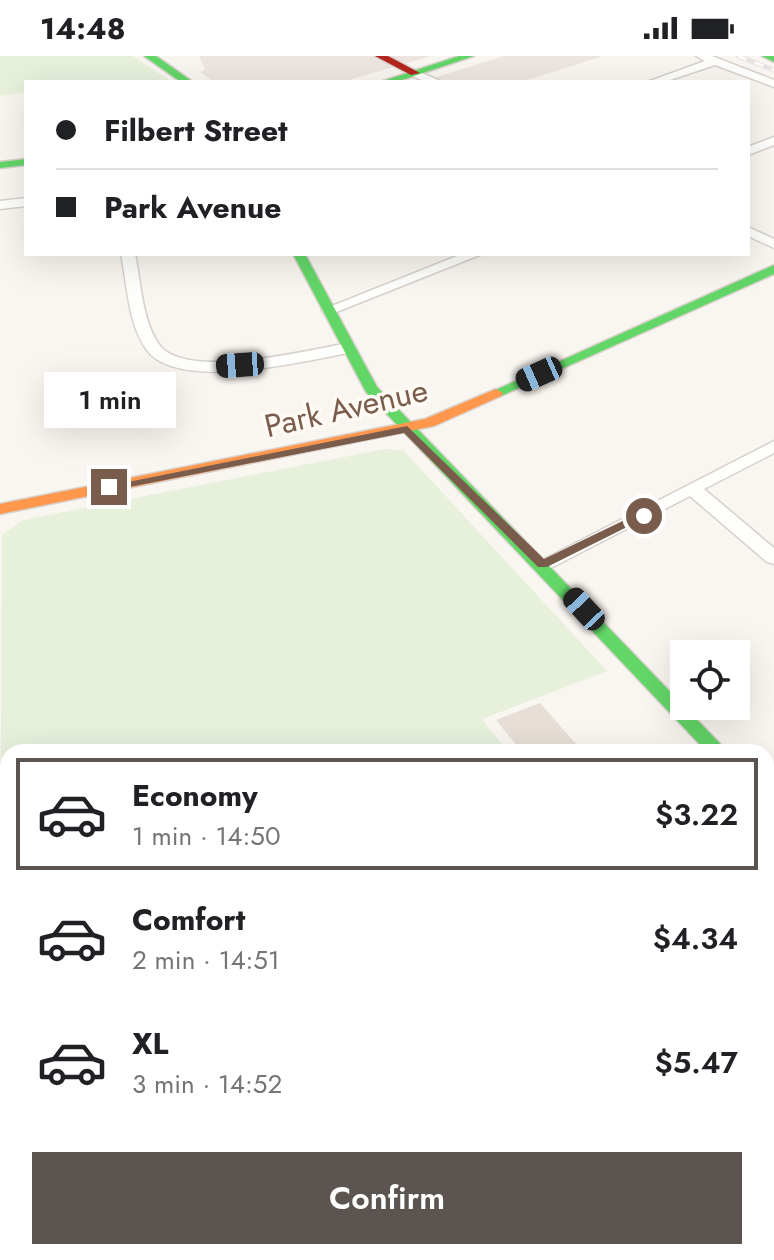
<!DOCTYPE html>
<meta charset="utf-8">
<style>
:root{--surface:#fff;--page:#f2f2f2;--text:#202124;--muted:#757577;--line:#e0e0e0;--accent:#5c5450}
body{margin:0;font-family:Jost,sans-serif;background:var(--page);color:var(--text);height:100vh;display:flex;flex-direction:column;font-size:30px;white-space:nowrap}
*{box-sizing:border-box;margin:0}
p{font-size:26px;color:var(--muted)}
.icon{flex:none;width:44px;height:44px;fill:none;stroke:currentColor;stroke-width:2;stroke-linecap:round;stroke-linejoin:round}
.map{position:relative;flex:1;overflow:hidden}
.details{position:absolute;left:0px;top:688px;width:774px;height:516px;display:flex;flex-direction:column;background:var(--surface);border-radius:24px 24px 0 0;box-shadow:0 8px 32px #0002}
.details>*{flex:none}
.banner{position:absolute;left:24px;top:24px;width:726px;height:176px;border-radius:0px;box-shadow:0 8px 32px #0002;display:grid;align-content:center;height:176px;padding:0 32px;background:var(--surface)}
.fabs{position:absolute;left:670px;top:584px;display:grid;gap:16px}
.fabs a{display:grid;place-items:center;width:80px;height:80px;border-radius:0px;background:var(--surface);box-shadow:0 8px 32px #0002;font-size:40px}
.end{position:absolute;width:36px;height:36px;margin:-18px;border:10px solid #7a5c4d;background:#fff;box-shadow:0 0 0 4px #fff}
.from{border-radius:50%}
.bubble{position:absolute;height:56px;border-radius:0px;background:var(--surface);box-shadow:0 8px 32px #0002;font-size:26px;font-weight:600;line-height:56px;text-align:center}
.car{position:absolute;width:24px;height:48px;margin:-24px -12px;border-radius:10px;box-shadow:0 0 6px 2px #0007;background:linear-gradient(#222 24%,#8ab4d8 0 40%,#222 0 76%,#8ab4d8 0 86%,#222 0)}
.banner b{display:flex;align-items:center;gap:28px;height:76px;font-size:30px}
.banner b+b{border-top:2px solid var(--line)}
.banner i{width:20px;height:20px;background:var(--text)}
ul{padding:14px 0 0;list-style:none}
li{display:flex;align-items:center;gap:24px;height:112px;margin:0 16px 12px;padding:0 16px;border:4px solid transparent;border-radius:0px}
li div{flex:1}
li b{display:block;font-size:30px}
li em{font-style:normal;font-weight:600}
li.selected{border-color:var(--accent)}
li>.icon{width:72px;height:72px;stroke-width:1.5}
.button{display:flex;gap:16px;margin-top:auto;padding:16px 32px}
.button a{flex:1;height:92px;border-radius:0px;background:var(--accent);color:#fff;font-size:32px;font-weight:600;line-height:92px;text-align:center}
.status{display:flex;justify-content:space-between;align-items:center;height:56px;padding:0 40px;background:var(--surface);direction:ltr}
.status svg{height:22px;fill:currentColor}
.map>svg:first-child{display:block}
.industrial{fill:#ede5e0}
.education{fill:#f6eef6}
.green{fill:#e7f0db}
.building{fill:#e6ded7}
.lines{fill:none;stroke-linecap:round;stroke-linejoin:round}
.street-casing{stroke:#d7d1cb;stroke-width:3}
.fast-casing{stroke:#d9d2cb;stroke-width:3}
.slow-casing{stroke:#d9d2cb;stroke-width:3}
.jam-casing{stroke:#d9d2cb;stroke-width:3}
.street{fill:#fefefd;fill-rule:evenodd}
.fast{fill:#63d668;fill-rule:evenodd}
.slow{fill:#ff974d;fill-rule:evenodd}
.jam{fill:#b3261e;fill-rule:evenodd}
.rail-casing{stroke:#e6e3e7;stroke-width:5}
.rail{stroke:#fffaf3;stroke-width:3;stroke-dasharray:9;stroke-linecap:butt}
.route{fill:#7a5c4d}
.labels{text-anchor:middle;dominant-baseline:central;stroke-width:7;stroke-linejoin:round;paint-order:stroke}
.street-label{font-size:32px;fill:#7a5c4d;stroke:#fffaf3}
</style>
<div class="status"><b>14:48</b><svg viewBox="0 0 49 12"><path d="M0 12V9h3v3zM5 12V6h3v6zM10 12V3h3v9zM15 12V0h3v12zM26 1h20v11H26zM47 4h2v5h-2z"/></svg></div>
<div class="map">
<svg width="774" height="1204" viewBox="0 0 774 1204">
<rect width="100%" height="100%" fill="#f9f5f0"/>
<!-- industrial -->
<path class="industrial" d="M199,0H431L342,26H215L200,16L205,14Z
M504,0H603L521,26L427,24Z"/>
<!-- education -->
<path class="education" d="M766,747L774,755V874L766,877Z"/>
<!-- green -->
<path class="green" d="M0,0H133L172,26H26V41L23,37L0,40Z
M385,393L404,395L607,615L482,663L508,696H8V892L0,858L2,479L23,464Z"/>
<!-- building -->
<path class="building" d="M540,647L583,696H522L496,664Z"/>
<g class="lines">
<!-- street casing -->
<g class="street-casing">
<path id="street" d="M696,0H712L774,24V31L715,9L664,26H647L705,5Z
M415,14L438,24L440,26C428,26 418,25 409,17Z
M774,81V89L748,99V91Z
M26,142V150L0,153V145Z
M748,171L774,183V192L748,180Z
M121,198H135C141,226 142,263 158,287C182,326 310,294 348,287L356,292L348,297C304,305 176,337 146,293C128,267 127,228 121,198Z
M462,198H482L334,257H324L322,254Z
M774,385V397L704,433L774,492V508L767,506L690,440L549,513H535L533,509Z
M766,739L774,741V763L766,761Z
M774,864V885L766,888V867Z
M0,966L8,969V1008L0,1005Z
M68,1196H96L97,1204H69Z
M712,1196H742L745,1204H715Z"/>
</g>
<!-- fast casing -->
<g class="fast-casing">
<path id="fast" d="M144,0H156L193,26H181Z
M459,0H474L396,26H380Z
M762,0H774V6Z
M26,103V109L0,112V106Z
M293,198H305L377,331L728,696H707L366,336Z
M774,209V218L501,340H491L489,337Z"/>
</g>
<!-- slow casing -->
<g class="slow-casing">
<path id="slow" d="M496,333L503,337L501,340L434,370L0,458V448L425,363Z"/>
</g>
<!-- jam casing -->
<g class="jam-casing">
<path id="jam" d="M375,0H388L420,17L411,19Z"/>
</g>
<!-- street -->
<use href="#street" class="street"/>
<!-- fast -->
<use href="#fast" class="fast"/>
<!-- slow -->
<use href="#slow" class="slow"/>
<!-- jam -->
<use href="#jam" class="jam"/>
<!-- rail casing -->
<g class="rail-casing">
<path id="rail" d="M738,0L774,14"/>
</g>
<!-- rail -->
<use href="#rail" class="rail"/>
</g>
<!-- route -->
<path class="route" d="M407,370L544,503L639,457L649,460L547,511H538L404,377L109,435L103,431Z"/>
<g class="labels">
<!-- street labels -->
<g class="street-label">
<text transform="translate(346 352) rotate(-13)">Park Avenue</text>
</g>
</g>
</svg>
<div class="fabs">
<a><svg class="icon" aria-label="locate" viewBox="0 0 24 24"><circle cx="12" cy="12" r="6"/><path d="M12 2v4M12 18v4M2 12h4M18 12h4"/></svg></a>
</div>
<i class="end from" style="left:644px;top:460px"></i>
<i class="end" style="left:109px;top:431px"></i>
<div class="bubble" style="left:44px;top:316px;width:132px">1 min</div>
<i class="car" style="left:240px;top:309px;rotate:266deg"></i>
<i class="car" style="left:539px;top:318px;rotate:246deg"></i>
<i class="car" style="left:584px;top:553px;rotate:317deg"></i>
<div class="banner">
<b><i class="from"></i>Filbert Street</b>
<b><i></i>Park Avenue</b>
</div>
<section class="details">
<ul>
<li class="selected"><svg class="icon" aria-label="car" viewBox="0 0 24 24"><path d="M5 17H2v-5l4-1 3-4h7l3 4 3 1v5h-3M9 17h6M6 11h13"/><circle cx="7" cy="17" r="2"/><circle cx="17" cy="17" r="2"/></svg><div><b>Economy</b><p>1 min · 14:50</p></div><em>$3.22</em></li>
<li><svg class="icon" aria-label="car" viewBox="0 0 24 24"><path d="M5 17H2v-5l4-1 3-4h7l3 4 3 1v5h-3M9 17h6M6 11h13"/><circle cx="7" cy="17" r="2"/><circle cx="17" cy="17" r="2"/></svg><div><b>Comfort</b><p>2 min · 14:51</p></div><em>$4.34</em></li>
<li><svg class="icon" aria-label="car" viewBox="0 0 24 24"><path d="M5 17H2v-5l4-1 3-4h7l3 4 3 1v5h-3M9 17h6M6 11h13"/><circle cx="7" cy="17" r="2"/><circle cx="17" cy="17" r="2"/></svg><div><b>XL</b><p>3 min · 14:52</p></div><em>$5.47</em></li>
</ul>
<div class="button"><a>Confirm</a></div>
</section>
</div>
